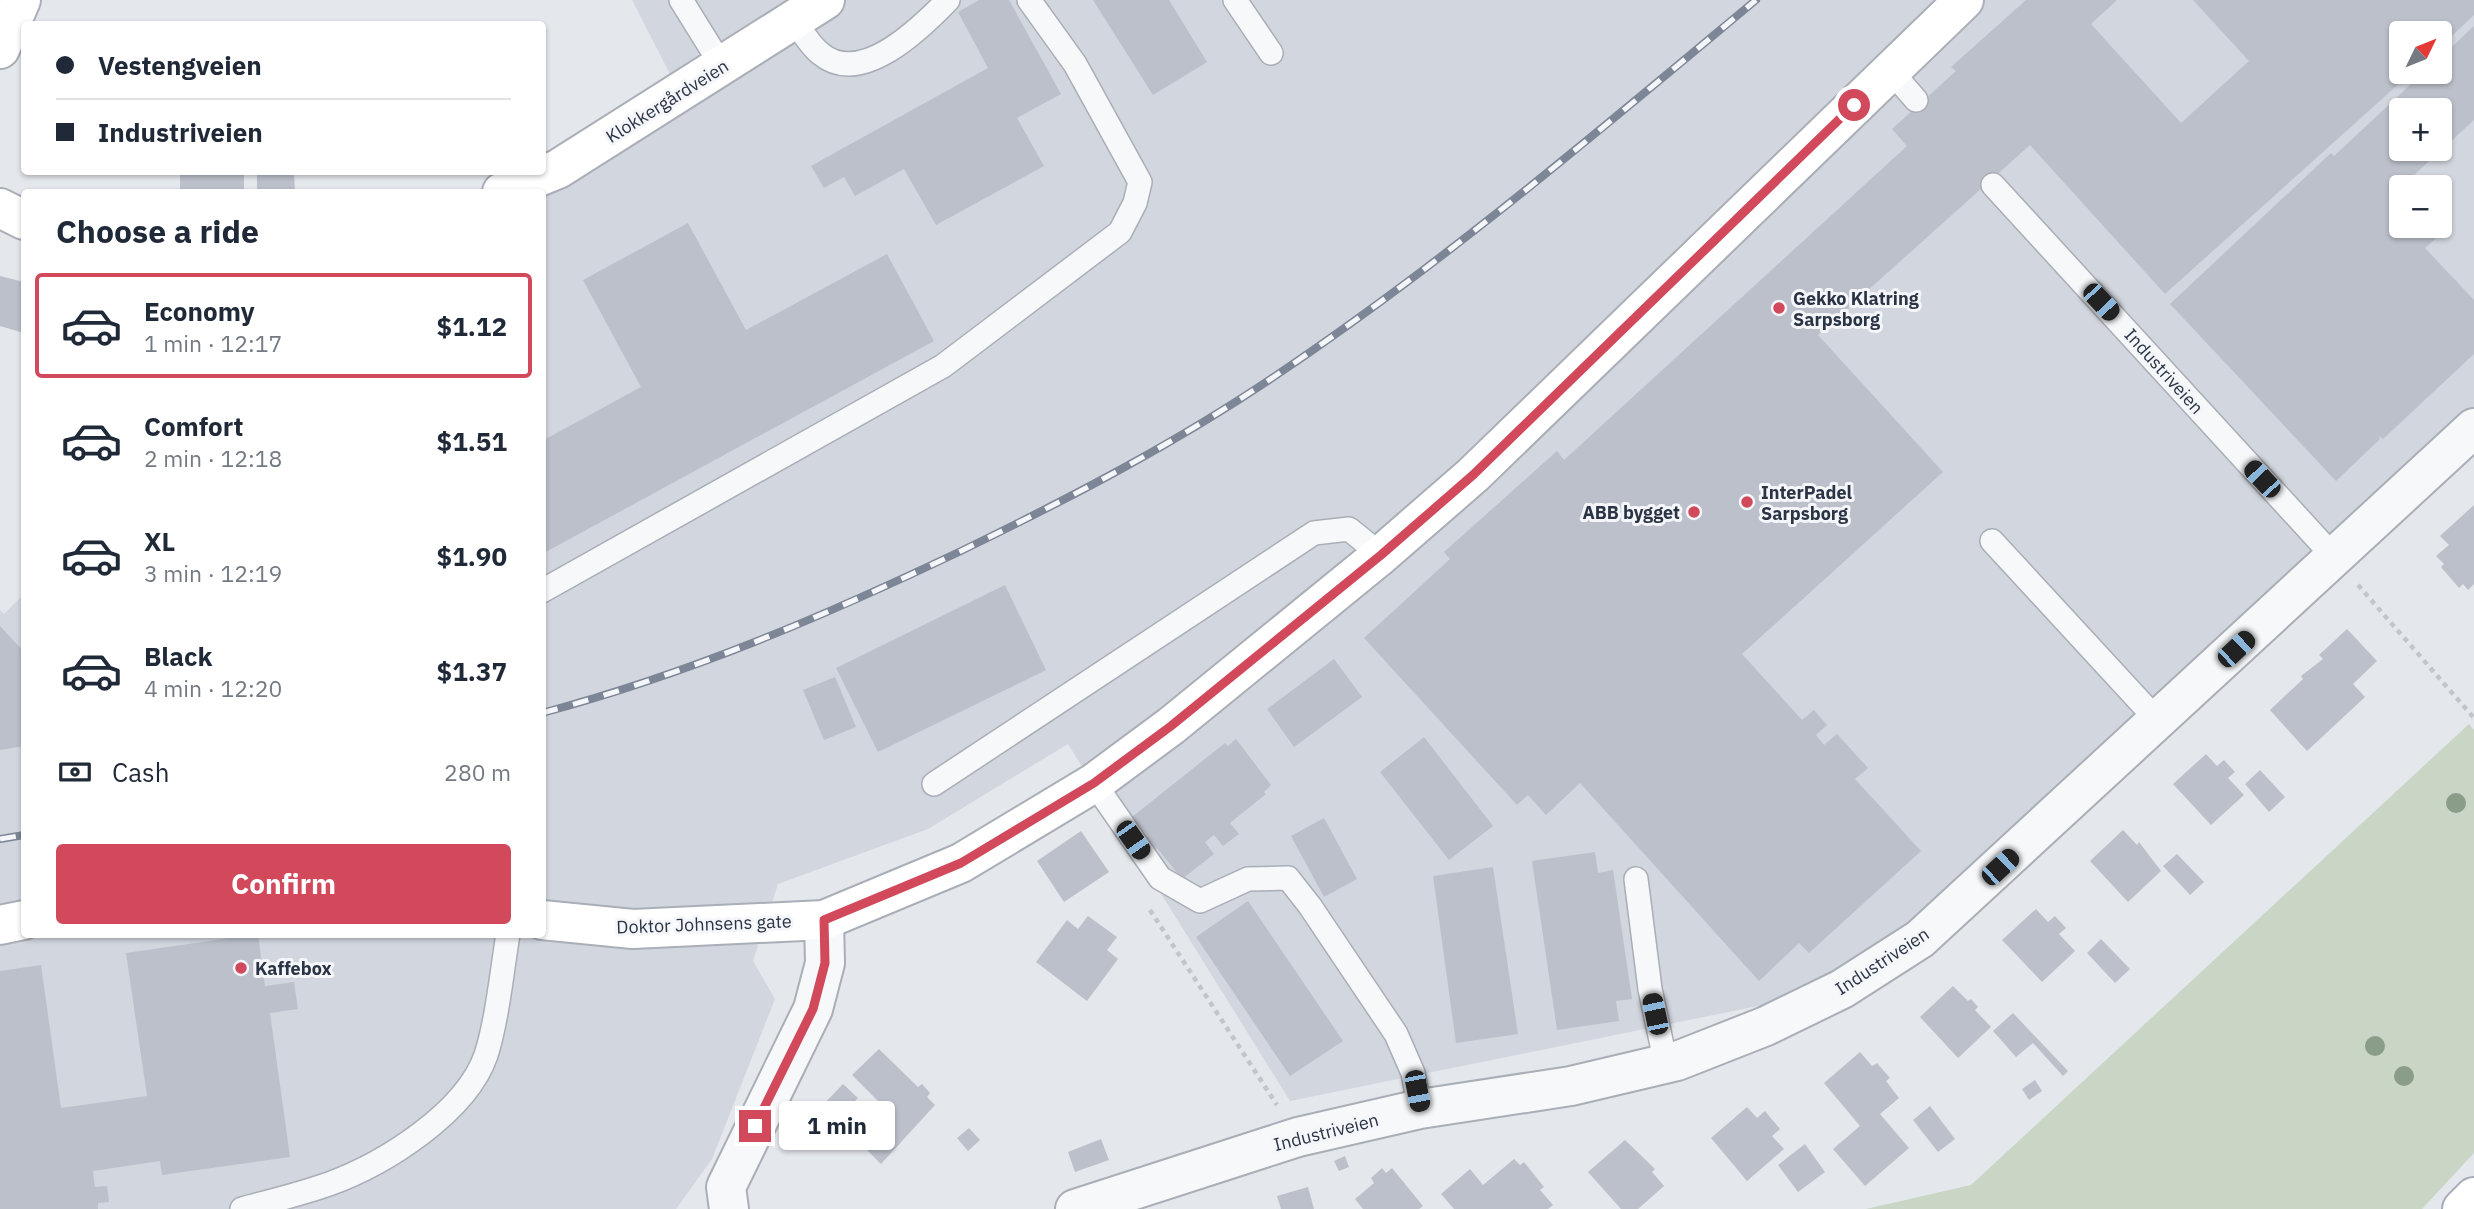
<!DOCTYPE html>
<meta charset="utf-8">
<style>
:root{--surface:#fff;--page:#f2f2f3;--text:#1f2937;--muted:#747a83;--line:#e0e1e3;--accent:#d1495b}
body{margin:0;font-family:"IBM Plex Sans",sans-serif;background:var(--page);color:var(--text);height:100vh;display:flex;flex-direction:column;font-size:26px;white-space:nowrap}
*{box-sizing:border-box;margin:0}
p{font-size:23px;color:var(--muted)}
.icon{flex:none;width:38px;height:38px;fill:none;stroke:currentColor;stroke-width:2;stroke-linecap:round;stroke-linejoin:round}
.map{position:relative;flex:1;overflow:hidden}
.side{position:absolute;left:21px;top:189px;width:525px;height:749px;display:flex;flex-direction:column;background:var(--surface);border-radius:7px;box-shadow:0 2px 5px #0004}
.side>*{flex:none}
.top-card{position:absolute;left:21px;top:21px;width:525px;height:154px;border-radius:7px;box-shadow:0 2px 5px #0004;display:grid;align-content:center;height:154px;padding:0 35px;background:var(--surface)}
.needle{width:46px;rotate:47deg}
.tools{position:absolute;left:2389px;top:21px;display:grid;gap:14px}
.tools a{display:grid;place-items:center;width:63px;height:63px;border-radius:7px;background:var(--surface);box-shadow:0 2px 5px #0004;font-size:35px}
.end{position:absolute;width:32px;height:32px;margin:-16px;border:9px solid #d1495b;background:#fff;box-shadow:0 0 0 4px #fff}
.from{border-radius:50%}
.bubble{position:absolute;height:49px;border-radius:7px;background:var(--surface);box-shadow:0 2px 5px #0004;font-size:23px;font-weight:700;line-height:49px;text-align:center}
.car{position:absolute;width:21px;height:42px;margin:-21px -10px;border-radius:9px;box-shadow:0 0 5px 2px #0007;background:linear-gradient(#222 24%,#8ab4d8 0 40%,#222 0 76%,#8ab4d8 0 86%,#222 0)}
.top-card b{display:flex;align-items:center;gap:24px;height:66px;font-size:26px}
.top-card b+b{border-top:2px solid var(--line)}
.top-card i{width:18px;height:18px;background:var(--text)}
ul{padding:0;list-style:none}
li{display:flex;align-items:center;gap:21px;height:105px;margin:0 14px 10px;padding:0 21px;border:4px solid transparent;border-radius:7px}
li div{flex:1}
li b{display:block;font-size:26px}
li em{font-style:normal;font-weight:700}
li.on{border-color:var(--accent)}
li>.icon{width:63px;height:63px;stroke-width:1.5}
h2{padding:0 35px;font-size:32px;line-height:84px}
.pay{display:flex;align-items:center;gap:18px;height:77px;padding:0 35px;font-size:26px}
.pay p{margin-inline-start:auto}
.cta{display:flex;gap:14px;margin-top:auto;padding:14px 35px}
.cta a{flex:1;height:80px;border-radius:7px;background:var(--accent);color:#fff;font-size:28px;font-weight:700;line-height:80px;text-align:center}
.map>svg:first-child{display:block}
.built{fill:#d2d6de;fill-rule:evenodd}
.green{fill:#c9d6c5}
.building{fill:#bbc0ca;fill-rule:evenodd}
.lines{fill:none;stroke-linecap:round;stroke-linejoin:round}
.lane-casing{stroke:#a9aeb7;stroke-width:26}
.street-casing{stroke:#a9aeb7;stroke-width:42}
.secondary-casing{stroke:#a9aeb7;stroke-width:42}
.primary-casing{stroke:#a3abb8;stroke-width:42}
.path{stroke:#c2c5cb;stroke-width:4.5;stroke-dasharray:5 5;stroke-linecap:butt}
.lane{stroke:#f7f8fa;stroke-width:23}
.street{stroke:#f7f8fa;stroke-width:38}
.secondary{stroke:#fff;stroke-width:38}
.primary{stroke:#fff;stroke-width:38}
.rail-casing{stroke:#7d8696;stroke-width:8}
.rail{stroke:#f4f6f9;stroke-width:5;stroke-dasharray:16;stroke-linecap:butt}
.tree{fill:#899d89}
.route{stroke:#d1495b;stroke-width:9}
.poi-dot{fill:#d1495b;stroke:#f4f6f9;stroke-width:2.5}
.labels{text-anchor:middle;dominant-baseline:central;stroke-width:6;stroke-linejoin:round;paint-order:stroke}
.street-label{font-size:18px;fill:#2b3445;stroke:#f4f6f9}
.poi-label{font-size:18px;font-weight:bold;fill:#2b3445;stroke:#f4f6f9;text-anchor:start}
</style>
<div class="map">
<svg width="2474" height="1209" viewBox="0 0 2474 1209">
<rect width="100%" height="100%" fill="#e4e7ec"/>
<!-- built -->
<path class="built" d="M632,0H2474V428L1842,989L1290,1101L1068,744L928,829L778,884L753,961L775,999L712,1159L676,1209H0V610L4,614L24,594V934H542V192L672,78ZM2401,33H2440V72H2401ZM2401,110H2440V149H2401ZM2401,187H2440V226H2401Z"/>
<!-- green -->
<path class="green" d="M2469,724L2474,730V1153L2422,1209H1866L1971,1185Z"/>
<!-- building -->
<path class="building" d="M979,0H1009L1061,94L1017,118L1044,166L936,225L904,169L855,196L844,177L824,188L811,166L988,68L958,12Z
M1093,0H1169L1207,62L1153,95Z
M2026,0H2117L2091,24L2181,123L2249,61L2193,0H2474V15L2440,47V33H2401V72H2412L2165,294L2030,145L1818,335L1943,472L1742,654L1802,720L1814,710L1827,725L1816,735L1824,745L1837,734L1868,768L1855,779L1921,851L1809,953L1799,943L1759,981L1580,783L1546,815L1528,795L1517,805L1364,638L1450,559L1444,552L1557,451L1564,460L1907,146L1892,129L1956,71L1951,67Z
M2474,26V120L2401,187V226H2437L2443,232L2425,248L2474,300V354L2383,439L2379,436L2380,439L2336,481L2170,304L2331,153L2334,156L2424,72H2440V58ZM2401,110H2440V149H2401Z
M180,172H244V192H180Z
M257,172H294L295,192H257Z
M688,223L746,330L887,254L934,341L542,554V441L641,387L583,280Z
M0,276L24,282V333L0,326Z
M2474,505V584L2468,590L2463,584L2459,588L2441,567L2444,564L2436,556L2449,545L2440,536Z
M1005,585L1046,670L878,752L836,668Z
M0,626L24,652V746L0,750Z
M2347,629L2377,661L2353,684L2365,697L2307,751L2270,710L2303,679L2301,676L2323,659L2319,655Z
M1334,659L1362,697L1294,747L1267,709Z
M835,677L856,727L824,740L803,690Z
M1424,737L1493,826L1449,860L1380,772Z
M1236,739L1271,785L1264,792L1266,794L1230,823L1239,834L1223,846L1214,835L1205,842L1214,854L1182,879L1157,848L1150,854L1141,842L1148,836L1132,817L1225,743L1228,746Z
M2206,754L2217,766L2224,760L2235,772L2228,778L2244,795L2211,825L2173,784Z
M2260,770L2285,797L2269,812L2245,784Z
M1324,818L1357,879L1324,897L1291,836Z
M2123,830L2137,845L2139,842L2161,871L2128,902L2090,861Z
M1081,831L1109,872L1064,902L1037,861Z
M1595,852L1598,873L1613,870L1632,999L1616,1001L1619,1021L1557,1030L1532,861Z
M2177,854L2204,882L2190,895L2163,866Z
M1493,867L1518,1034L1456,1043L1433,876Z
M1248,901L1343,1041L1290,1076L1196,937Z
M2036,909L2048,922L2055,916L2066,928L2059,934L2075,951L2042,982L2002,940Z
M1088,916L1117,937L1107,950L1118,959L1087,1001L1036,962L1067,920L1078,929Z
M258,934L265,986L294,982L298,1009L270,1013L290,1157L162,1175L160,1161L93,1171L95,1187L107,1186L109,1202L98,1203V1209H0V971L41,965L61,1108L147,1096L126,953Z
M2101,939L2130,969L2115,983L2087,953Z
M1953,986L1968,1001L1971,999L1978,1007L1975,1010L1991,1027L1958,1058L1920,1017Z
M2013,1013L2068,1071L2063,1076L2033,1043L2016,1057L1993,1031Z
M879,1049L918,1087L922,1084L930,1093L927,1097L935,1105L881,1164L854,1137L884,1107L852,1075Z
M1860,1052L1872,1066L1877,1063L1890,1078L1886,1081L1899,1098L1880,1114L1909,1148L1865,1186L1833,1149L1860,1126L1824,1083Z
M2035,1080L2042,1091L2029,1100L2022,1089Z
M843,1084L858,1098L834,1122L820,1108Z
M1930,1106L1955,1139L1938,1152L1913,1120Z
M1747,1107L1757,1118L1765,1111L1780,1129L1772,1136L1784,1149L1747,1181L1711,1138Z
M969,1128L980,1140L968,1151L957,1138Z
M1101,1139L1109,1160L1075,1172L1068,1152Z
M1625,1140L1655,1169L1652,1172L1664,1186L1638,1209H1621L1588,1172Z
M1805,1144L1825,1172L1798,1192L1778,1165Z
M1345,1156L1349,1167L1339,1171L1334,1161Z
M1514,1159L1520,1165L1524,1162L1544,1187L1540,1190L1553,1205L1548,1209H1454L1441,1194L1470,1169L1483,1185Z
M1382,1168L1386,1173L1392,1168L1423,1206L1419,1209H1363L1355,1199L1374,1183L1371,1178Z
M1308,1187L1314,1209H1281L1277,1196Z"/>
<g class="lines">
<!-- lane casing -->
<g class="lane-casing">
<path id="lane" d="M681,0L722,66
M1235,0L1271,53
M794,20C802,31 810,46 821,54C861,87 920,29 948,0
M1890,70L1916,100
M1993,185L2335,558
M1992,541L2158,721
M542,591L943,366L1120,232L1135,203L1140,182L1075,64L1029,0
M1094,783L1160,878L1200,901L1248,879L1288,878L1310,906L1396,1034L1413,1073L1420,1109
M934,784L1314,533L1349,529L1381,555
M1636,879L1650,989L1666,1064
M242,1209C271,1201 301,1194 329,1184C384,1164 466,1113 486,1055C497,1021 502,971 508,934"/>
</g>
<!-- street casing -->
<g class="street-casing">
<path id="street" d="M729,1209L726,1187L813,1009L825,963L824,920
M1075,1209L1298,1137L1420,1109L1571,1086L1677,1061L1766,1026L1842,989L1920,939L2474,428"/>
</g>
<!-- secondary casing -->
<g class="secondary-casing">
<path id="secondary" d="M0,49L21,0
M502,192L558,169L825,0
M0,208L24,220
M542,920L633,929L824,920L961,863L1094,783L1171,726L1381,555L1473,475L1964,0
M0,925L24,920"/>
</g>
<!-- primary casing -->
<g class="primary-casing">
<path id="primary" d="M2462,1209L2474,1197"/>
</g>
<!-- path -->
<path class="path" d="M2358,585L2474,718
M1150,910L1277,1105"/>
<!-- lane -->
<use href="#lane" class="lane"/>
<!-- street -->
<use href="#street" class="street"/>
<!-- secondary -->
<use href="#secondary" class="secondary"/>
<!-- primary -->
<use href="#primary" class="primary"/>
<!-- rail casing -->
<g class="rail-casing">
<path id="rail" d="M542,713C691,673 822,617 961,551C1070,498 1178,442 1278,374C1446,261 1600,130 1756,0
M0,839L24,835"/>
</g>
<!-- rail -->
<use href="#rail" class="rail"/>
</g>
<!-- trees -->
<g class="tree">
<circle cx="2456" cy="803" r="10"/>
<circle cx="2375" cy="1046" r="10"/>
<circle cx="2404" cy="1076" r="10"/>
</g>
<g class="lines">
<!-- route -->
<path class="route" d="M755,1126L813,1009L825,963L824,920L961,863L1094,783L1171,726L1381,555L1473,475L1854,105"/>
</g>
<!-- markers -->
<g class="poi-dot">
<circle cx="1779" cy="308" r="7"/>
<circle cx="1747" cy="502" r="7"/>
<circle cx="1694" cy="512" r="7"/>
<circle cx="241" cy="968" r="7"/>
</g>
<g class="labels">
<!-- street labels -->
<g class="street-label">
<text transform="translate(667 101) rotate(-32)">Klokkergårdveien</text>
<text transform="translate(2164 371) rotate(48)">Industriveien</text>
<text transform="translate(704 924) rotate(-2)">Doktor Johnsens gate</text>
<text transform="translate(1882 961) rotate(-33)">Industriveien</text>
<text transform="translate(1326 1132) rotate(-14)">Industriveien</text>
</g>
<!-- poi labels -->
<g class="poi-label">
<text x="1793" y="298">Gekko Klatring<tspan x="1793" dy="21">Sarpsborg</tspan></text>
<text x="1761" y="492">InterPadel<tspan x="1761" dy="21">Sarpsborg</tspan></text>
<text x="1680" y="512" text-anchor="end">ABB bygget</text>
<text x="255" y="968">Kaffebox</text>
</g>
</g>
</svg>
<div class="tools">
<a><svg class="needle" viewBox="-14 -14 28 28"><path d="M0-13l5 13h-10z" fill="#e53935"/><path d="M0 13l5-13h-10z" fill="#747a83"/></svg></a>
<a>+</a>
<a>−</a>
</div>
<i class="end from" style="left:1854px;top:105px"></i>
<i class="end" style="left:755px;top:1126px"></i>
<div class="bubble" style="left:779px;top:1101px;width:116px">1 min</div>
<i class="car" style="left:2101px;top:302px;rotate:137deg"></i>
<i class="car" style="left:2262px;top:479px;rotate:317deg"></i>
<i class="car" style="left:2236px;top:649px;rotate:47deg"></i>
<i class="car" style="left:1133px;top:840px;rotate:145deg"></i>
<i class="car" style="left:2000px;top:867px;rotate:47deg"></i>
<i class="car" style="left:1655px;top:1014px;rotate:348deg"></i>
<i class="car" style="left:1417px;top:1091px;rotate:169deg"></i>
<div class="top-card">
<b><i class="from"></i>Vestengveien</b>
<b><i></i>Industriveien</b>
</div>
<section class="side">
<h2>Choose a ride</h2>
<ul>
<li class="on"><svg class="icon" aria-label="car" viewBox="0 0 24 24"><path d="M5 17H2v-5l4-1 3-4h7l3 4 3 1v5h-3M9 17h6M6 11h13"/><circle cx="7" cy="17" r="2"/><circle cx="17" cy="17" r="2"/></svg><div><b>Economy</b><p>1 min · 12:17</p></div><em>$1.12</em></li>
<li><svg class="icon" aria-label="car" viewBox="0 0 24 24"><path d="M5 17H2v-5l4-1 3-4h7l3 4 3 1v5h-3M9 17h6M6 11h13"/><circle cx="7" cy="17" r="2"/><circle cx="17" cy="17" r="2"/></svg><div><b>Comfort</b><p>2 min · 12:18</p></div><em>$1.51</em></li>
<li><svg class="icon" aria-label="car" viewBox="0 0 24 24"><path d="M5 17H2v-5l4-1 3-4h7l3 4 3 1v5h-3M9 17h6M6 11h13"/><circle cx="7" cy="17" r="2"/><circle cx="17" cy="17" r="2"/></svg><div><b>XL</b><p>3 min · 12:19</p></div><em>$1.90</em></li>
<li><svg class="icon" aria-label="car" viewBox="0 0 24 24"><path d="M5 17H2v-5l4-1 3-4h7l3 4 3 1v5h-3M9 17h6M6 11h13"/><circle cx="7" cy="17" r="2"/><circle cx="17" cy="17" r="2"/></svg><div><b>Black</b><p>4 min · 12:20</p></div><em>$1.37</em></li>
</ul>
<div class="pay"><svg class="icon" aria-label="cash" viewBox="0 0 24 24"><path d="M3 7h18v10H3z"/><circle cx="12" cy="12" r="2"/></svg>Cash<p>280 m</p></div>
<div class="cta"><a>Confirm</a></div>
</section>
</div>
